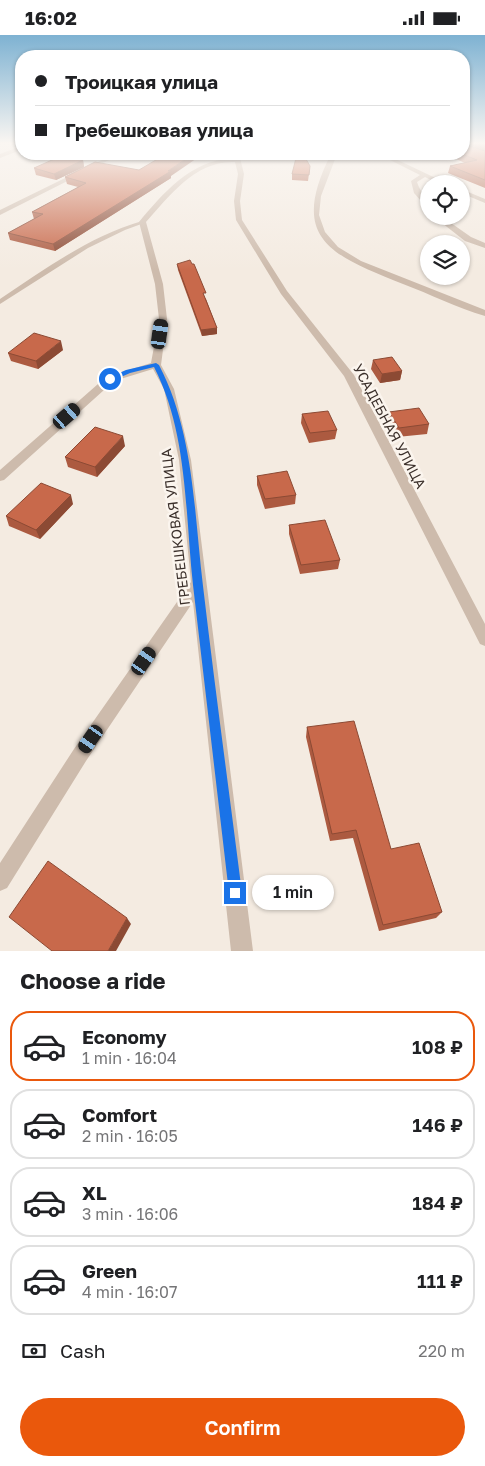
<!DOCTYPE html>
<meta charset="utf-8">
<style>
:root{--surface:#fff;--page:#f6f6f6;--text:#202124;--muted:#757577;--line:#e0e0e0;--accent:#ea580c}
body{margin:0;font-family:"Golos Text",sans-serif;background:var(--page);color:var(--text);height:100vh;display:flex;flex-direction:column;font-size:19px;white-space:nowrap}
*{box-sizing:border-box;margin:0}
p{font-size:16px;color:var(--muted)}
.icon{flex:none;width:28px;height:28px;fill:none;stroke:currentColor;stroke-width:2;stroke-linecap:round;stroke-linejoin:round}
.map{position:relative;height:916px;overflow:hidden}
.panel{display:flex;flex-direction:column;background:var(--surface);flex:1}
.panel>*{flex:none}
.hud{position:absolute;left:15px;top:15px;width:455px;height:110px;border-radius:20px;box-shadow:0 1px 4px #0004;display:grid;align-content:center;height:110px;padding:0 20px;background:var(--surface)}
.fabs{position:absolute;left:420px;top:140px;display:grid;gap:10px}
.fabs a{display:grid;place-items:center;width:50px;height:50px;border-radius:50%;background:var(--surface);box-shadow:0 1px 4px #0004;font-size:25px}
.end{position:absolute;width:22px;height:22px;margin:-11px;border:6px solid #1a73e8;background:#fff;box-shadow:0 0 0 2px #fff}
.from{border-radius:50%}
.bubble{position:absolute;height:35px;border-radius:18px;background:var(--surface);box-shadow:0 1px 4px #0004;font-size:16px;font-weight:600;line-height:35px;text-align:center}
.car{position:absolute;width:15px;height:30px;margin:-15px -8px;border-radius:6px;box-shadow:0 0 4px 1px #0007;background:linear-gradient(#222 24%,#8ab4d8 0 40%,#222 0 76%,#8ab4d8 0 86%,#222 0)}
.hud b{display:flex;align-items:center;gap:18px;height:48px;font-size:19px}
.hud b+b{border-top:1px solid var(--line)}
.hud i{width:12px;height:12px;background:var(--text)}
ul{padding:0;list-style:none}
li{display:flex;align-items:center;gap:15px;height:70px;margin:0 10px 8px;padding:0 10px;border:2px solid var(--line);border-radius:20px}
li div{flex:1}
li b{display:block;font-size:19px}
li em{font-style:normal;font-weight:600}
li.on{border-color:var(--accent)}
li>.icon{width:45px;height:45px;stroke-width:1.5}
h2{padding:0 20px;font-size:22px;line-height:60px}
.pay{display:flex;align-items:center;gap:12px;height:55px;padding:0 20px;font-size:19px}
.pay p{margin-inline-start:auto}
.cta{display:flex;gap:10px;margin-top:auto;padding:10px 20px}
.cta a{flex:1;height:58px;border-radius:30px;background:var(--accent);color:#fff;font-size:20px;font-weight:600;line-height:58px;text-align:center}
.status{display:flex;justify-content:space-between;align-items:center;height:35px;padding:0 25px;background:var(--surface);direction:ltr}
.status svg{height:14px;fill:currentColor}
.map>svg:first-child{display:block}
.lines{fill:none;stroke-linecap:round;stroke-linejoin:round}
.lane{fill:#cdbbac;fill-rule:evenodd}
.street{fill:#cdbbac;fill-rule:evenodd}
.wall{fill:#ac5a40}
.shaded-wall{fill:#8c4a34}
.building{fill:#c8694b;stroke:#8c4a34}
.route{fill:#1a73e8}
.labels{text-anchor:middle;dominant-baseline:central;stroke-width:5;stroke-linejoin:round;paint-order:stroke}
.street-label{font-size:14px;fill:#3b302b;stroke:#fbf5ee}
</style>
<div class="status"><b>16:02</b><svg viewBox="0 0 49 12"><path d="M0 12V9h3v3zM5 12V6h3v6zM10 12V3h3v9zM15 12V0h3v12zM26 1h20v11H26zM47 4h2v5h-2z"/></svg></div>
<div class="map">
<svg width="485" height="916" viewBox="0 0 485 916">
<rect width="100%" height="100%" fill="#f4ebe1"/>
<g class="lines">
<!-- lane -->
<path class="lane" d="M142,186L144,187V188L125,195L88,213L0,269V264C45,234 90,201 142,186Z"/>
<!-- street -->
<path class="street" d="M21,111V115L0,123V119Z
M114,119H121L0,180V175Z
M233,119H239L244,139L240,166L242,185L287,256L354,340L485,589V611L480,609L344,341L281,259L236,185L234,166L238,139L235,127C196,125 169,161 146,187L163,249L167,284L161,330L174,354L191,425L253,916H231L193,567L86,726L7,853L0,856V828L74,714L191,547L179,425L164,354L153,334L114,346L4,445L0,446V435L106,342L151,328L159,284L155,249L139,187C162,159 194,122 234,124Z
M331,119H337L321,161L319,180L325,197L338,212L361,226L485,275V281C457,273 430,259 403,249C331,220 288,204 331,119Z
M378,119H385L446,148L439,149L425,142L417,147C420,157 429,165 429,175L414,158L411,146L420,140Z
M461,154L485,164V168L461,158Z
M433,181H441L471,202L485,208V213L465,206Z"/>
</g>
<!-- wall -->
<path class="wall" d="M467,107H485V153L448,138L450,131L465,128L445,119H464L465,109L480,114L467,109Z
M263,119H287L264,120Z
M83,125L84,132L56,145L36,140L34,133Z
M310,131L308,146L292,145V139Z
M171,141V143L55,216L10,205L8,198L34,184L32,177L78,152L67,149L65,142Z
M177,229L206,264L217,293V299L202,301L178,235Z
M63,315L38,334L11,326L8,318Z
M373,325L402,336L400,345L380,348L371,334Z
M389,377L429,389L427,399L397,402L387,386Z
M302,379L337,395L335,404L309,408L301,388Z
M125,411L97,442L68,432L65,422Z
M257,441L296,460L295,469L265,474L257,450Z
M73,469L40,504L9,491L6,481Z
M289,490L340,525L338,534L300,539L289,499Z
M307,692L391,814L442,877L436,883L379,896L353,803L330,806L306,702Z"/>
<!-- shaded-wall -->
<path class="shaded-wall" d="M193,119H203L171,141V143L55,216L53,209L168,136Z
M83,125L84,132L56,145L54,139Z
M217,293V299L202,301L201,295Z
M61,306L63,315L38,334L36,326Z
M402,336L400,345L380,348L382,339Z
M123,401L125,411L97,442L95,432Z
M71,460L73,469L40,504L36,495Z
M127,883L131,889L116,916H108Z"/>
<!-- building -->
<path class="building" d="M464,107H465V109L485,116V145L450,131L477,125L462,119H464Z
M166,119H193L168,136H171L53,209L8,198L43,179L32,177L86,148L65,142L95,127L139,135Z
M297,119H303L310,131L309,140L292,139Z
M61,121L83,125L54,139L34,133Z
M190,225L192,229H194L206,258H203L217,293L201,295L177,229Z
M34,298L61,306L36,326L8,318Z
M392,322L402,336L382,339L373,325Z
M419,373L429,389L399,393L389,377Z
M328,376L337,395L310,398L302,379Z
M95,392L123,401L95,432L65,422Z
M287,436L296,460L265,464L257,441Z
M41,448L71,460L36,495L6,481Z
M325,485L340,525L301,530L289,490Z
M354,686L391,814L419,808L442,877L383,890L356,795L332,799L307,692Z
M48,826L127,883L108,916H52L9,882Z"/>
<!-- sky -->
<linearGradient id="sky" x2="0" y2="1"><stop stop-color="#7eb2d2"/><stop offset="0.46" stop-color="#faf6f2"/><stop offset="1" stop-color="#faf6f2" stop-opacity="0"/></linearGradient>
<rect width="485" height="235" fill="url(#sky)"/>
<!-- route -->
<path class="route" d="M156,328L159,330C194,397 194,477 203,551C215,653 229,756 242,858L240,863L235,865L231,863L229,858C217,755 205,653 193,550C185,478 188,398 154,332L130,338L112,346L106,344L126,335Z"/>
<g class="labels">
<!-- street labels -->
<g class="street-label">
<text transform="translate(390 391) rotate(62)">УСАДЕБНАЯ УЛИЦА</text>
<text transform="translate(175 492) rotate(-97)">ГРЕБЕШКОВАЯ УЛИЦА</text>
</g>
</g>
</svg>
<div class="fabs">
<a><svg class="icon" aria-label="locate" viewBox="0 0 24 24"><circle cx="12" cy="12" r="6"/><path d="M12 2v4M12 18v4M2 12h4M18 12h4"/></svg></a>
<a><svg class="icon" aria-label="layers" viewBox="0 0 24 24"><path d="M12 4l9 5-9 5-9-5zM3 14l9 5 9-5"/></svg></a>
</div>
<i class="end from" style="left:110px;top:344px"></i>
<i class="end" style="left:235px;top:858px"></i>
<div class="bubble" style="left:252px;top:840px;width:82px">1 min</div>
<i class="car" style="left:160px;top:299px;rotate:8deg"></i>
<i class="car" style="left:67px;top:381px;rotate:49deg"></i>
<i class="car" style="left:144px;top:626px;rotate:35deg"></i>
<i class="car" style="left:91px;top:704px;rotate:215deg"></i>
<div class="hud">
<b><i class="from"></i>Троицкая улица</b>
<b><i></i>Гребешковая улица</b>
</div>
</div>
<section class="panel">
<h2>Choose a ride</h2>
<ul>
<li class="on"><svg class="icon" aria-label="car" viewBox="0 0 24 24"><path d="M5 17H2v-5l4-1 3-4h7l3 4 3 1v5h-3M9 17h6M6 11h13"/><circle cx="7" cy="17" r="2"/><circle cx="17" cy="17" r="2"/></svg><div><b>Economy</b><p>1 min · 16:04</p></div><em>108 ₽</em></li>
<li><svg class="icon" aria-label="car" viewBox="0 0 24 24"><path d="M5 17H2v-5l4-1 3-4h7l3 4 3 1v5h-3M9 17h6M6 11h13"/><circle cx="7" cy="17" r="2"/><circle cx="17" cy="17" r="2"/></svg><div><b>Comfort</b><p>2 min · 16:05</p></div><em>146 ₽</em></li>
<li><svg class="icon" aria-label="car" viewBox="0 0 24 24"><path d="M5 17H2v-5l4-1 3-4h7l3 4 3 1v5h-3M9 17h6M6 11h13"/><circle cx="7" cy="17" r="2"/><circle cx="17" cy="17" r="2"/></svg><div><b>XL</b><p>3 min · 16:06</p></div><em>184 ₽</em></li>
<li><svg class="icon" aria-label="car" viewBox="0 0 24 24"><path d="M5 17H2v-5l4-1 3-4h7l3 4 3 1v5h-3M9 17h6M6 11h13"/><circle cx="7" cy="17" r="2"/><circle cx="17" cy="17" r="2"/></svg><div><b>Green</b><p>4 min · 16:07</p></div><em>111 ₽</em></li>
</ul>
<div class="pay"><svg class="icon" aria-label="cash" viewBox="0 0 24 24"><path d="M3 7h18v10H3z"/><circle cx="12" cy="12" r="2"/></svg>Cash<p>220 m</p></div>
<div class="cta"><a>Confirm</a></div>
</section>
